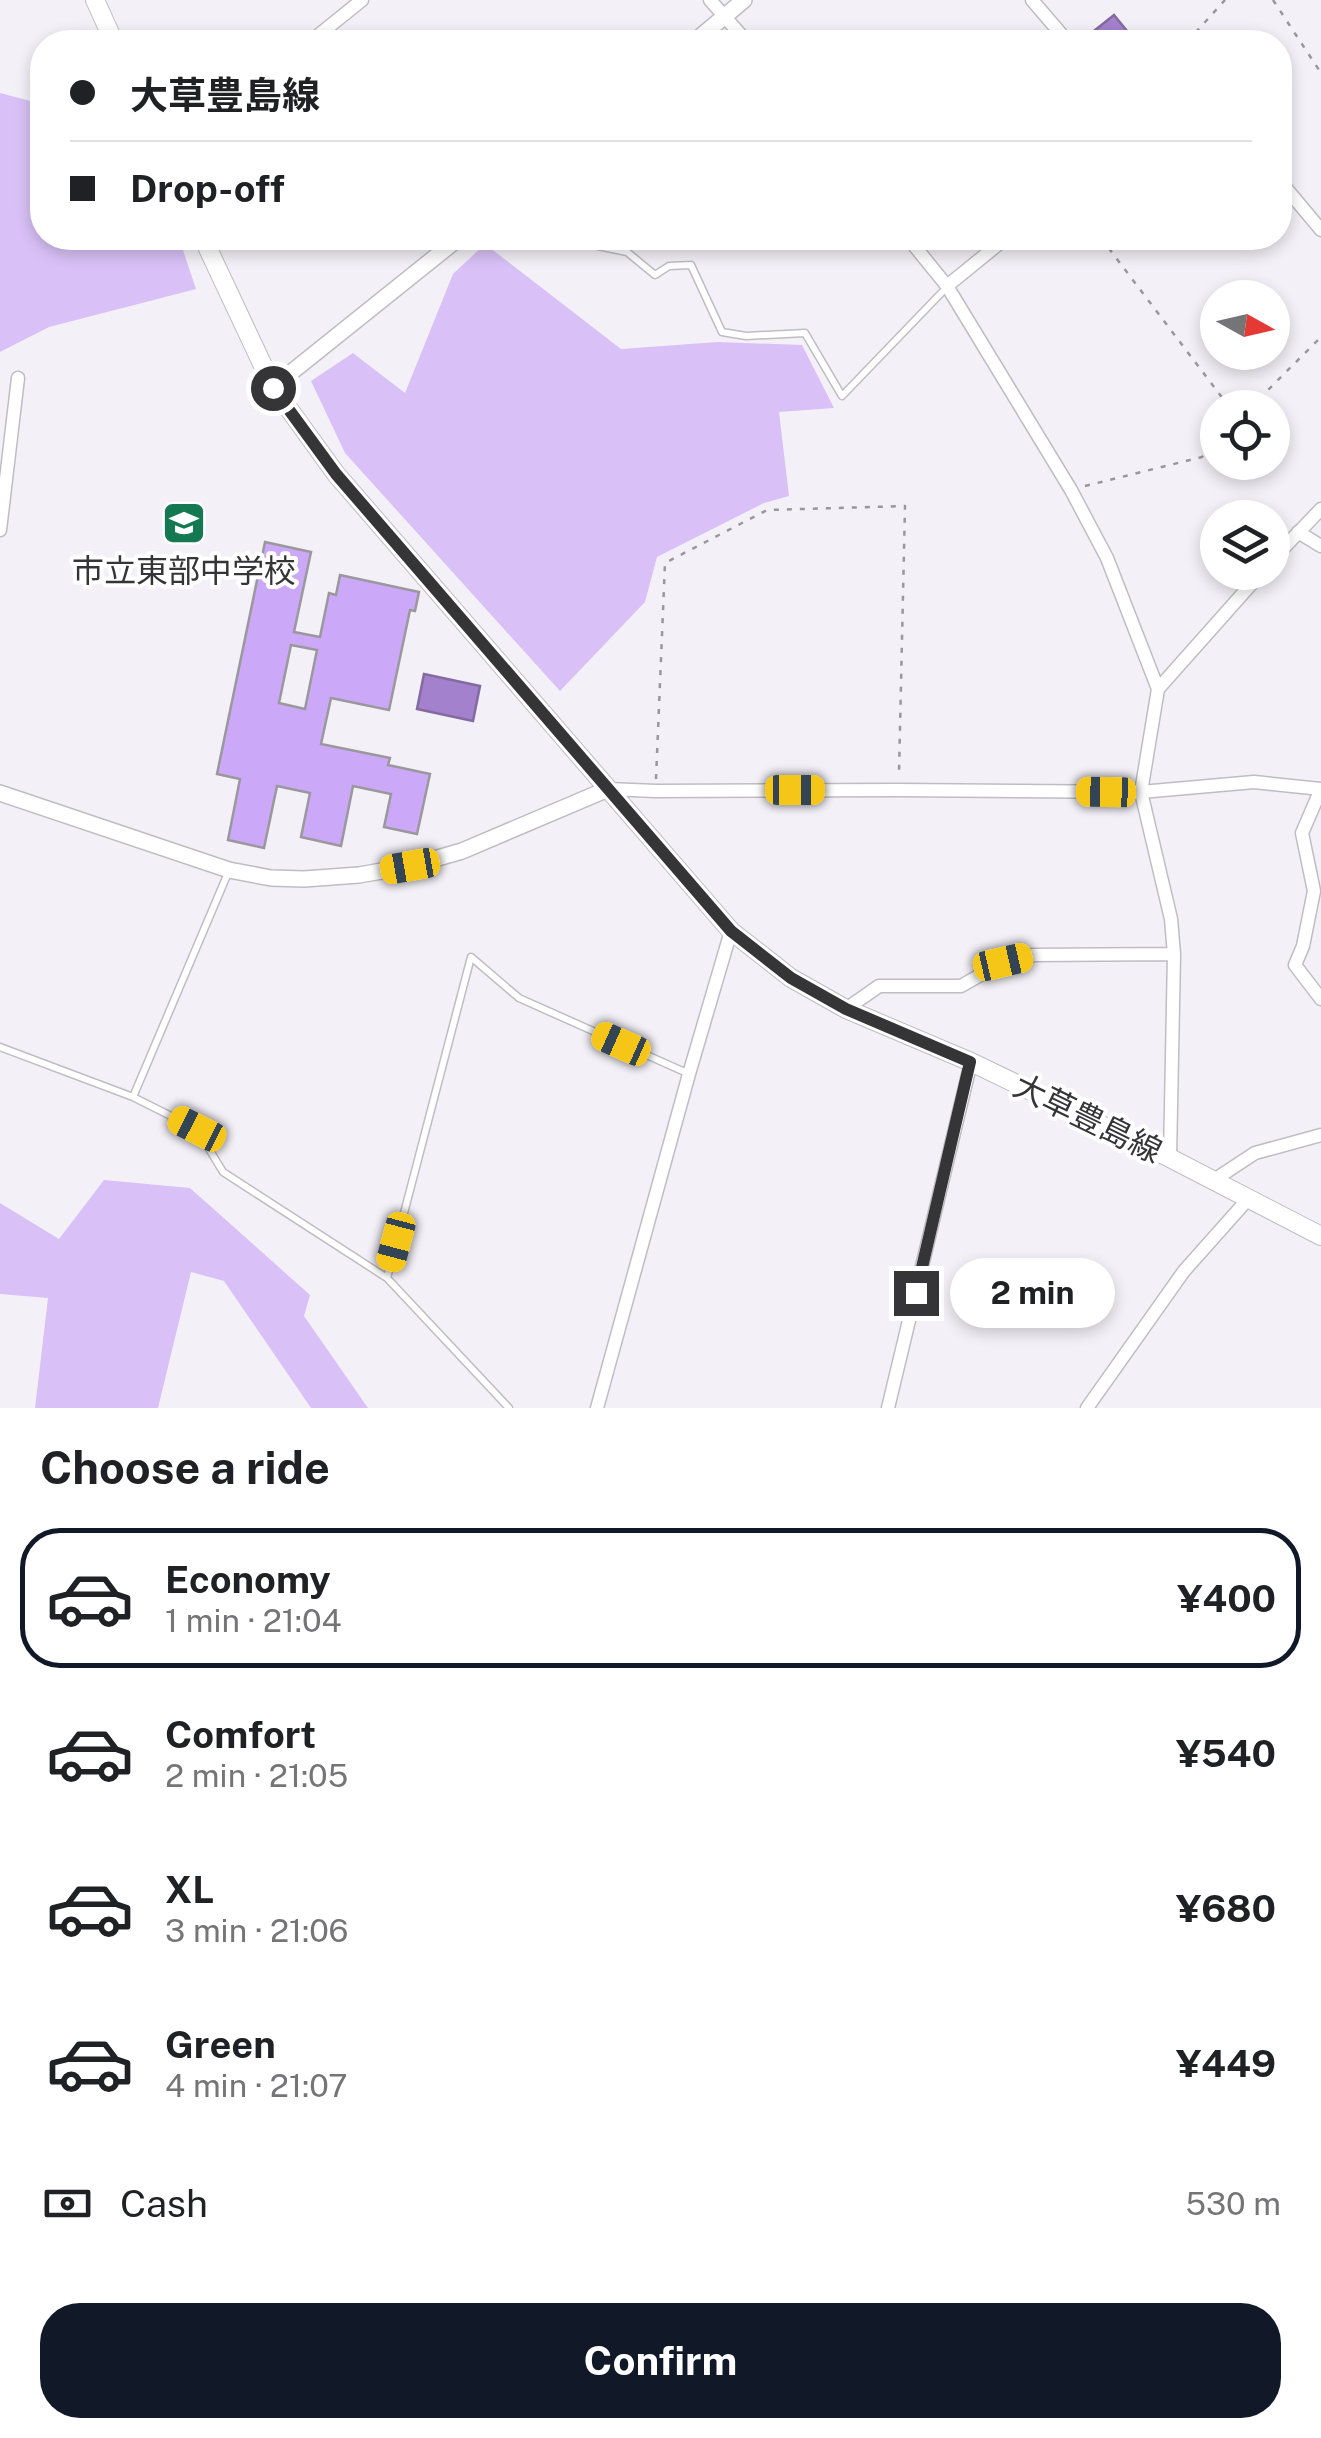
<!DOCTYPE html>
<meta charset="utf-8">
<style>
:root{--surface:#fff;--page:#f6f6f6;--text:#202124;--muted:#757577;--line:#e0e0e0;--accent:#111827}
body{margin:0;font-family:"Public Sans","Noto Sans JP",sans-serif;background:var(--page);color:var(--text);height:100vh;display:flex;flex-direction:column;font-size:38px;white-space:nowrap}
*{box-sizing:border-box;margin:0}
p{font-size:32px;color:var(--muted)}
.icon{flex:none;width:55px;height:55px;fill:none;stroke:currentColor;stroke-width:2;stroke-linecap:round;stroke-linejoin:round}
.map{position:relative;height:1408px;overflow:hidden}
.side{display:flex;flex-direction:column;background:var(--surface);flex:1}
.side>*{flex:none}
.hud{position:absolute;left:30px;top:30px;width:1262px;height:220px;border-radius:40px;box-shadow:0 5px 15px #0003;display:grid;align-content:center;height:220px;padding:0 40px;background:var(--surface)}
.needle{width:65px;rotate:98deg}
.fabs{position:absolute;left:1200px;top:280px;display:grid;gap:20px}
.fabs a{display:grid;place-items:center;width:90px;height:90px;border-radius:50%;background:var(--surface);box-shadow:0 5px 15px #0003;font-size:50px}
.end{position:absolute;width:45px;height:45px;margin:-22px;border:12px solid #353436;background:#fff;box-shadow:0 0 0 5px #fff}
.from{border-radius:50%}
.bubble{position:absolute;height:70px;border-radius:35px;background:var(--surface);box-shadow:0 5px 15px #0003;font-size:32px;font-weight:700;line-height:70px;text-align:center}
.car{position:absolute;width:30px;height:60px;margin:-30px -15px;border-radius:12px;box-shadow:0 0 8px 2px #0007;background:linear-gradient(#f5c518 24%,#345 0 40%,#f5c518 0 76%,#345 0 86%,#f5c518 0)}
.hud b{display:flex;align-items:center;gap:35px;height:95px;font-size:38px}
.hud b+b{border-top:2px solid var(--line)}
.hud i{width:25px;height:25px;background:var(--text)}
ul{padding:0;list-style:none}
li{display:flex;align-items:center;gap:30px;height:140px;margin:0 20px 15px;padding:0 20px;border:5px solid transparent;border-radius:40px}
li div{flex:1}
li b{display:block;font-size:38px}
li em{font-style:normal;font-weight:700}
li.active{border-color:var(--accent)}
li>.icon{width:90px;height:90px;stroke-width:1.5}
h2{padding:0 40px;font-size:45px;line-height:120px}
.pay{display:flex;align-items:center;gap:25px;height:110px;padding:0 40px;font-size:38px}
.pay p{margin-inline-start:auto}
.cta{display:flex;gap:20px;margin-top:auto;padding:20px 40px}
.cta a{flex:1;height:115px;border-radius:40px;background:var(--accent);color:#fff;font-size:40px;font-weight:700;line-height:115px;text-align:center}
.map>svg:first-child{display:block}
.green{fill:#d9c1f7}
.water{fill:#a481cd;stroke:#836aa0;stroke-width:2.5}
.building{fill:#cca9f8;stroke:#9a989d;stroke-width:2.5;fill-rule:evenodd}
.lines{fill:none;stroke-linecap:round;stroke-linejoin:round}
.service-casing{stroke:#bfbdc2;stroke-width:9}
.minor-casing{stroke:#bfbdc2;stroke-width:15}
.tertiary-casing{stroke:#bfbdc2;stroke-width:18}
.secondary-casing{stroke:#bfbdc2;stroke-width:20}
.path{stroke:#99979c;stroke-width:2.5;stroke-dasharray:5 8;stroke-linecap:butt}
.service{stroke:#fff;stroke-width:6}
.minor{stroke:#fff;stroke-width:12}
.tertiary{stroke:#fff;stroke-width:15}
.secondary{stroke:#fff;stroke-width:18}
.route{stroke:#353436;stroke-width:12}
.labels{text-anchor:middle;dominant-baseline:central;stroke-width:8;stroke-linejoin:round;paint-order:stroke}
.poi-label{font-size:32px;fill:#353436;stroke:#fff}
.street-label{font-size:32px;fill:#353436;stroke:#fff}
</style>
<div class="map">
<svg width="1321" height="1408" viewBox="0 0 1321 1408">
<rect width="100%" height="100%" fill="#f3f1f7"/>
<!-- green -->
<path class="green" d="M0,93L42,104V238H179L196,289L49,327L0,352Z
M485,244L621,349L718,342L802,345L834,408L779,412L789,496L764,503L657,557L645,602L560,691L345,453L311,381L353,353L405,393L453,274Z
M104,1180L190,1188L310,1295L304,1316L368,1408H311L224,1281L191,1272L158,1408H35L48,1298L0,1294V1203L59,1239Z"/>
<!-- water -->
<path class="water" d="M1114,15L1136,42H1080Z
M424,674L480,686L473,721L417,709Z"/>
<!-- building -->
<path class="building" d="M265,542L311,552L294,632L320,637L329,593L336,595L340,575L419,592L415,611L410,610L389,710L331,698L321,744L390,758L388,765L430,774L417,834L384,827L391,794L353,786L341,846L301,837L310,793L277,786L264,848L228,840L240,779L217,774ZM291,645L317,650L305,709L279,703Z"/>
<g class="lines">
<!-- service casing -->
<g class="service-casing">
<path id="service" d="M588,238L598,246L627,252L655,275L669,266L691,265L722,332L746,336L805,333L842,396L947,287
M0,1047L133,1097L197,1129L223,1172L387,1278L509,1408
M133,1097L228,873
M387,1278L471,957L519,998L687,1073"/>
</g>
<!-- minor casing -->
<g class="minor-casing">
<path id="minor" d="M710,0L747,42
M1032,0L1068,42
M310,42L362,0
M1280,181L1321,230
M908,238L947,286L1071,490L1107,558L1158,689L1141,792L1171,919L1174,954L1170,1158
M947,286L1006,238
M0,530L18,378
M1298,532L1321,546
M1272,560L1321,509
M1158,689L1262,572
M608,789L656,791L899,790L1141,792L1254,782L1321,789
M1321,789L1302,833L1314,891L1303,946L1295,965L1321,999
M846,1009L879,986H961L1003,962L1032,955L1174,954
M1214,1180L1255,1153L1321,1135
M597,1408L689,1074L731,931
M888,1408L971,1062
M1087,1408L1184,1271L1249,1198"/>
</g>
<!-- tertiary casing -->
<g class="tertiary-casing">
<path id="tertiary" d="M694,42L744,0
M273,387L459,238
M0,793L229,870L271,878L304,879L359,875L410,866L462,851L608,789"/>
</g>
<!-- secondary casing -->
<g class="secondary-casing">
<path id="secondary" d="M95,0L114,42
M203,238L273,387L336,474L731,931L791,978L846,1009L971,1062L1170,1158L1321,1236"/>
</g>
<!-- path -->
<path class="path" d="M1273,0L1321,73
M1187,42L1225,0
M1101,238L1230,408
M1250,408L1321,337
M1085,486L1202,457L1218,440
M656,779L665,563L767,510L905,506L899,773"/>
<!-- service -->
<use href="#service" class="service"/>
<!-- minor -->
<use href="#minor" class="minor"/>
<!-- tertiary -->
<use href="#tertiary" class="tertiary"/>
<!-- secondary -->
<use href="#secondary" class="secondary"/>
</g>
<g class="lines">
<!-- route -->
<path class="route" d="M273,388L336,474L731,931L791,978L846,1009L970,1062L916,1293"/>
</g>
<!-- icons -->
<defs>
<g id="school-square" transform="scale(2.25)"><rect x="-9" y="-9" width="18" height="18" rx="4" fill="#147850" stroke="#fff"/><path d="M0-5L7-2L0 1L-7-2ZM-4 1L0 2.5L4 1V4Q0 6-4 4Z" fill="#fff"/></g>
</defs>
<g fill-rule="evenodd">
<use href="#school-square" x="184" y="523"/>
</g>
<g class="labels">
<!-- poi labels -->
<g class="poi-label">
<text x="184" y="570">市立東部中学校</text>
</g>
<!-- street labels -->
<g class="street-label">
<text transform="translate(1088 1118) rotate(26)">大草豊島線</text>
</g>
</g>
</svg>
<div class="fabs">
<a><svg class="needle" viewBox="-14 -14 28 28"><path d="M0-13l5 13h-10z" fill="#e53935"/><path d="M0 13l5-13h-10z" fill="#757577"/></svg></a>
<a><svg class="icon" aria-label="locate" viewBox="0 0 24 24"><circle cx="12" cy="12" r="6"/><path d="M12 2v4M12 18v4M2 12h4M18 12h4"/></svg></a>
<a><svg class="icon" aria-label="layers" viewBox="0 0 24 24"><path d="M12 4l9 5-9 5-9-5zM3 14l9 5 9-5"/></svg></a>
</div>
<i class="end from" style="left:273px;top:388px"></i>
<i class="end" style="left:916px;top:1293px"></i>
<div class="bubble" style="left:950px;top:1258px;width:165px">2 min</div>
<i class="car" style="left:795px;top:790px;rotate:90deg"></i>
<i class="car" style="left:1106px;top:792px;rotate:271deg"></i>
<i class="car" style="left:410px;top:866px;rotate:260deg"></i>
<i class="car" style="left:1003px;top:962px;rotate:77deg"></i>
<i class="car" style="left:621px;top:1044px;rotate:294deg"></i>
<i class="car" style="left:197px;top:1129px;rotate:297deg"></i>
<i class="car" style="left:396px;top:1242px;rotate:195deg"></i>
<div class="hud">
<b><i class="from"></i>大草豊島線</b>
<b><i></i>Drop-off</b>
</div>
</div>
<section class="side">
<h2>Choose a ride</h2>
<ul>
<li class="active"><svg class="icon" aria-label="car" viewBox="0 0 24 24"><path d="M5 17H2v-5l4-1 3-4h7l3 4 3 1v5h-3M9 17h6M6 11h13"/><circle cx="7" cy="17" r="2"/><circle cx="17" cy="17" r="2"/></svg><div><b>Economy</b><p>1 min · 21:04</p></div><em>¥400</em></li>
<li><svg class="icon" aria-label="car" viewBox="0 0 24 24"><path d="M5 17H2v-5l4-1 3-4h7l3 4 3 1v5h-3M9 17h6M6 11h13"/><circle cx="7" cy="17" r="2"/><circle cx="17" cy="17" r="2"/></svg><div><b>Comfort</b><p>2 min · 21:05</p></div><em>¥540</em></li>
<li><svg class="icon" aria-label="car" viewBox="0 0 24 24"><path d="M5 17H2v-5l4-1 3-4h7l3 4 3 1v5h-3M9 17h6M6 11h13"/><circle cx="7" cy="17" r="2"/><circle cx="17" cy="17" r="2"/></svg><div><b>XL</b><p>3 min · 21:06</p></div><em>¥680</em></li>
<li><svg class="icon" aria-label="car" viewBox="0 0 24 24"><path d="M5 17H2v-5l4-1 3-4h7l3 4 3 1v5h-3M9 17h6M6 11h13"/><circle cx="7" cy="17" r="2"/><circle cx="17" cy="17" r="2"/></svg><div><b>Green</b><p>4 min · 21:07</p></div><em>¥449</em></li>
</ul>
<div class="pay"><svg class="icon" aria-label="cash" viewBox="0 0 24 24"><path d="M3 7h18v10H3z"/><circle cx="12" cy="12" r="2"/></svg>Cash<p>530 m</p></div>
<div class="cta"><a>Confirm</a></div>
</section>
